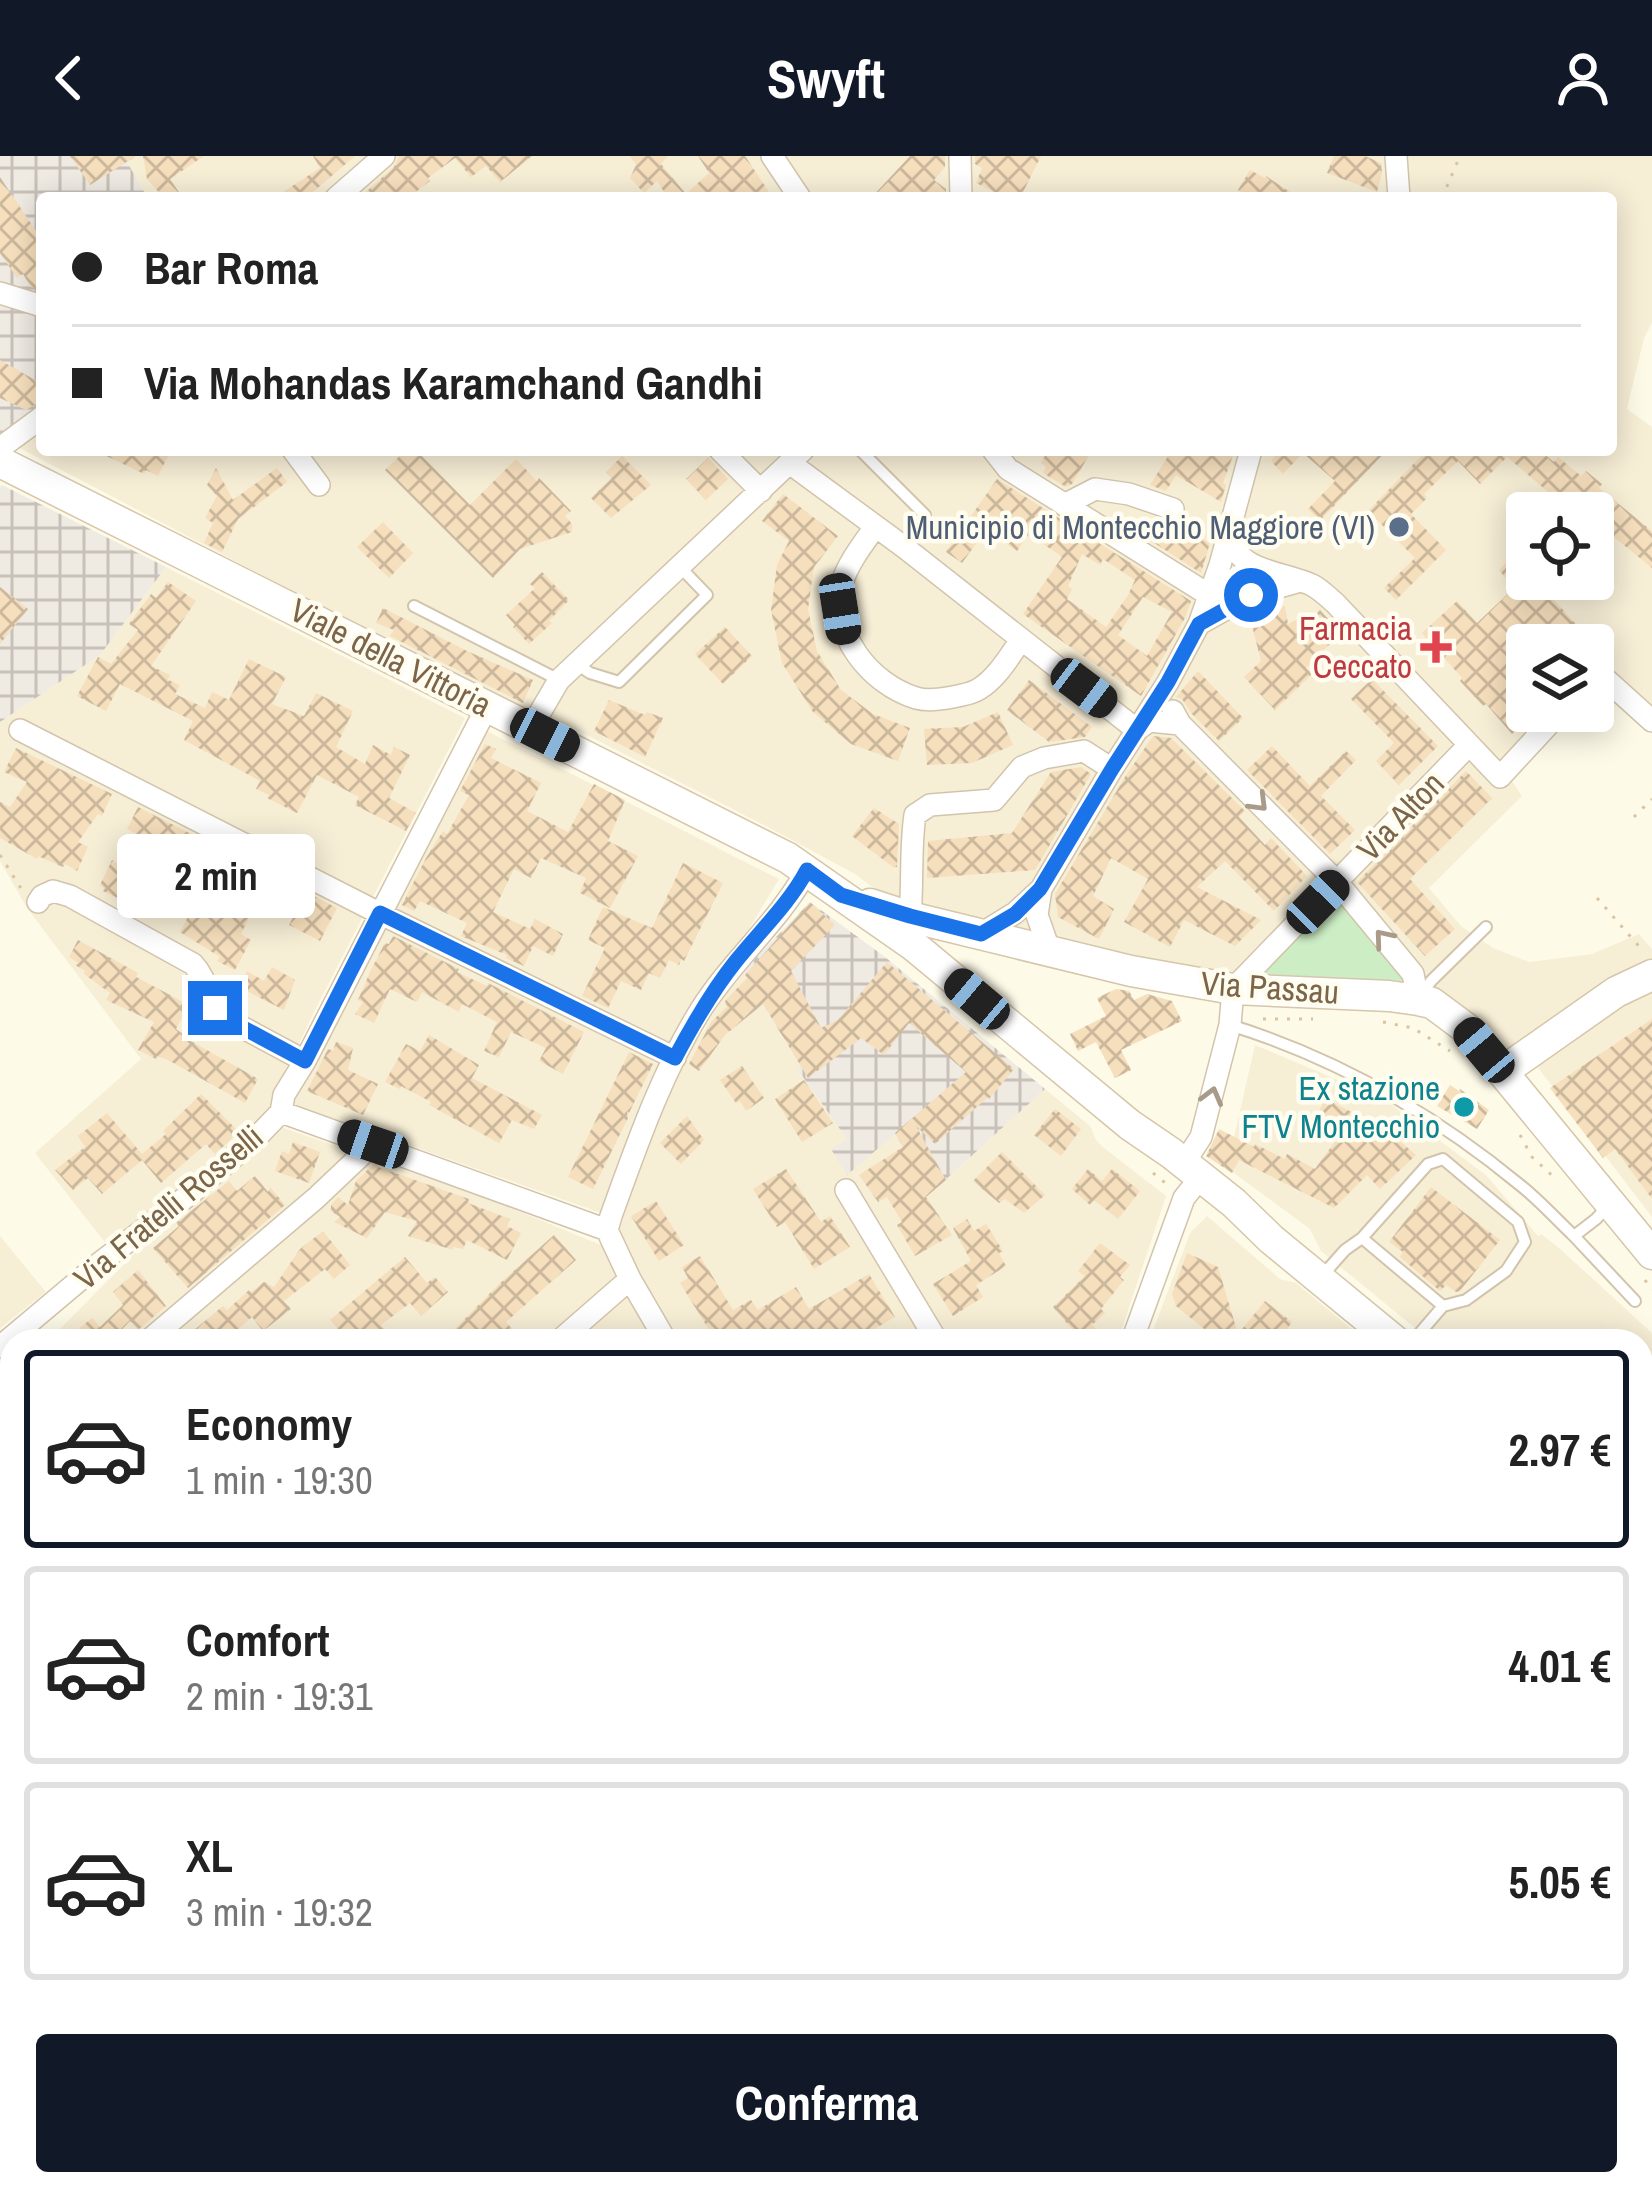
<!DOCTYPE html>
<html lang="it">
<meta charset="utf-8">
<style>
:root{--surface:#fff;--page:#f6f6f6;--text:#222;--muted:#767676;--line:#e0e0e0;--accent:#111827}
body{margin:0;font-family:"Archivo Narrow",sans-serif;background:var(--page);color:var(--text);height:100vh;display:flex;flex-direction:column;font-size:45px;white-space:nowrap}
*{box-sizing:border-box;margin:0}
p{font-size:39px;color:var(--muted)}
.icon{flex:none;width:66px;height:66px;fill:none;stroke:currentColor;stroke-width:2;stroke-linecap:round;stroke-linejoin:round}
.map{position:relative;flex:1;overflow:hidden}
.details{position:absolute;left:0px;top:1173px;width:1653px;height:867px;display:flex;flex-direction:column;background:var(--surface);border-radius:36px 36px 0 0;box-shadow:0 6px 30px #0003}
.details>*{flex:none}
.guide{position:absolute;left:36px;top:36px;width:1581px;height:264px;border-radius:12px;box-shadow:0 6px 30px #0003;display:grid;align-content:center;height:264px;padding:0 36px;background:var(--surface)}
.controls{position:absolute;left:1506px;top:336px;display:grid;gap:24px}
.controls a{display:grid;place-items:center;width:108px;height:108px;border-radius:12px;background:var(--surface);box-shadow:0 6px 30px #0003;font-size:60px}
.end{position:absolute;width:54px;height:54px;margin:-27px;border:15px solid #1a73e8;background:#fff;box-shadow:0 0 0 6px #fff}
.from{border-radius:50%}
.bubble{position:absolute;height:84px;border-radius:12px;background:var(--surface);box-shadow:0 6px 30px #0003;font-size:39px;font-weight:700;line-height:84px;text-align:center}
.car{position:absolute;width:36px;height:72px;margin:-36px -18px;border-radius:15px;box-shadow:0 0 9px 3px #0007;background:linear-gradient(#222 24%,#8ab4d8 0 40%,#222 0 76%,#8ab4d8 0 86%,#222 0)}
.guide b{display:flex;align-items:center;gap:42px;height:114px;font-size:45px}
.guide b+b{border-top:3px solid var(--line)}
.guide i{width:30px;height:30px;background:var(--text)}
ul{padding:21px 0 0;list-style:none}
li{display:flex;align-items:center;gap:36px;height:198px;margin:0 24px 18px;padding:0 12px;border:6px solid var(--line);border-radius:12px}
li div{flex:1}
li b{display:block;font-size:45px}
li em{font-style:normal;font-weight:700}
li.active{border-color:var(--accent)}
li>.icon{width:108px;height:108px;stroke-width:1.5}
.action{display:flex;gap:24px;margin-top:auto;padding:24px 36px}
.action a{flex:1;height:138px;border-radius:12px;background:var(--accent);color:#fff;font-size:48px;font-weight:700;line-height:138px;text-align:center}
header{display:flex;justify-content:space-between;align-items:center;height:156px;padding:0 36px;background:var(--accent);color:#fff;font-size:54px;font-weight:700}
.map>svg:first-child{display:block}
.residential{fill:#f7eed6;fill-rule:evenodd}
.industrial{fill:url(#industrial-grid)}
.park{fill:#cdeec5}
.building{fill:url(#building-cross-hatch);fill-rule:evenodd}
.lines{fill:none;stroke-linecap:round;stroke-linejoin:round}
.lane-casing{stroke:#d2c4ac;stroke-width:14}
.street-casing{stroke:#d2c4ac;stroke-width:24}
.secondary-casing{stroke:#d6c6aa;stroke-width:33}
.path{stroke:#dcc39f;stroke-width:3;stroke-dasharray:3 9;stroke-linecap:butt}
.lane{stroke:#fff;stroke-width:10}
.street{stroke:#fff;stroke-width:21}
.secondary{stroke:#fff;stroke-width:30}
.oneway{stroke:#aa9b89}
.route{stroke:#1a73e8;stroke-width:15}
.service-dot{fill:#5c6f8a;stroke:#fffcf0;stroke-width:4.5}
.health-dot{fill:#e0444e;stroke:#fffcf0;stroke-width:4.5}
.culture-dot{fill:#0f9aa8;stroke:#fffcf0;stroke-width:4.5}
.labels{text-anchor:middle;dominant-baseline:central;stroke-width:9;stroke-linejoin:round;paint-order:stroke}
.service-label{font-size:33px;fill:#4e5e75;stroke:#fffcf0;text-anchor:end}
.health-label{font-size:33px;fill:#be3a42;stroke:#fffcf0;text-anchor:end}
.street-label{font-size:33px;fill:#7c6549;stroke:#fffcf0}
.culture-label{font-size:33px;fill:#0d838f;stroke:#fffcf0;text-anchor:end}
</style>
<header><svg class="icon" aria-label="back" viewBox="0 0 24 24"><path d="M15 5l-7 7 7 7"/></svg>Swyft<svg class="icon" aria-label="person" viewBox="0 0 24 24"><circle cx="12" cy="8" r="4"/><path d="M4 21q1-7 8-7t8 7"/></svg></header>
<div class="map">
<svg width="1652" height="2038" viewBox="0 0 1652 2038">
<defs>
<pattern id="industrial-grid" width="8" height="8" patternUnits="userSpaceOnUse" patternTransform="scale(3)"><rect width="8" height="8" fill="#efeae2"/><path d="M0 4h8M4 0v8" fill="none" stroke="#c7c1b9"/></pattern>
<pattern id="building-cross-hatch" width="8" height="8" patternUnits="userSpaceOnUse" patternTransform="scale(3)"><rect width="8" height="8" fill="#f6dfbd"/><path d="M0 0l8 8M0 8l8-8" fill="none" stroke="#ccb89c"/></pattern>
</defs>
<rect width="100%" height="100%" fill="#fefae8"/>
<!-- residential -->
<path class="residential" d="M137,0H1652V167L1644,182L1627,253L1652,271V565L1593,521V489H1527V555H1559L1503,612L1522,640L1429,732L1461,770L1493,792L1529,806L1592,798L1639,778L1652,793V1061L1539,913L1428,856L1199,816L907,757L855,718L766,670L569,570L525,554L386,484L8,286L42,262V294H1611V42H148L127,6ZM1527,357H1593V423H1527Z
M166,411L465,562L314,856L267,956L214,1004L107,1089L35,997L141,903L27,752L0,705V566L100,499Z
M485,574L779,723L666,911L601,1057L293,948L314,898Z
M743,815L800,910L798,914L847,983L896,978L932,1036L1045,933L1090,970L1096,984L1104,992L1166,1040L1118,1185H676L629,1108L618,1078L636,1006L682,903L705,873L720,843Z
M1255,889L1385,944L1486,1019L1538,1080L1541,1078L1558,1091L1652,1177V1341L1641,1336V1185H1431L1321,1095L1310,1073L1227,1012Z
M281,971L489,1043L606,1091L660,1185H48L138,1094Z
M1207,1060L1280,1123L1296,1127L1366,1185H1149L1190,1077Z
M0,1080L46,1136L0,1172Z
M1641,1408L1652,1416V1899L1641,1910Z
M633,2028H1040L1044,2038H630Z
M1067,2028H1496L1508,2038H1071Z"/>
<!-- industrial -->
<path class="industrial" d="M0,0H137L127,6L148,42H42V262L0,282Z
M2,329L166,411L100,499L0,566V331Z
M810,746L885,801L1045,933L932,1036L895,978L847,1019L831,993L847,983L798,914L800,909L743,815Z
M1652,1956V2038H1568L1577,2028H1641V1966Z"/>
<!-- park -->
<path class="park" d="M1336,740L1404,825L1262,818Z"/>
<!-- building -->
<path class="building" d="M70,0H136L90,29Z
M143,0H204L170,23L183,42H164L147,23Z
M313,0H355L306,42H274L320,12Z
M399,0H532L500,26L486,10L471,21L455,2L428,22L430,25L408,42H359L394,11Z
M630,0H668L661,8L686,38L709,17L698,0H745L773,42H668L657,25L644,37L630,22L636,9Z
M910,0H945V11L934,24L946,33V42H871Z
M975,0H1041L1020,42H1006L976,27L982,12L975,8Z
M1334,0H1365L1381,7L1382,17L1377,36L1327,17Z
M1250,14L1265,22L1266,20L1299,42H1250L1238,34Z
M0,21L42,84V134L31,131L23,118L17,122L0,97Z
M0,204L42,228V239L38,247L26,254L0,242Z
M94,294H171L158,320L146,314L144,318Z
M406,294H416L470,349L516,303L537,325L539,322L571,355L565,360L572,368V376L520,393L493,422L385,314Z
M1048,294H1092L1072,328L1066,331L1043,317L1046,311L1041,307Z
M1172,294H1235L1223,327L1226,329L1221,346L1176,319L1166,335L1150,329Z
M1281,294H1387L1320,365L1308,353L1335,325L1303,297L1283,318L1271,305Z
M1427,294H1539L1554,306L1558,301L1581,320L1586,315L1602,328L1599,332L1652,375V412L1593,364V357H1546L1559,345L1507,301L1480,328L1458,305L1424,338L1427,342L1411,358L1446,394L1396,444L1384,432L1415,402L1368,355Z
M622,300L651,329L611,362L591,342L612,322L606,316Z
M708,302L728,323L706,344L686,323Z
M216,312L233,344L277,312L287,326L238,363L222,396L204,387L213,367L205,362L217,340L207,329Z
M997,323L1191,445L1185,462L1141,540L1023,458L1062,401L1029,378L1017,395L986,374L962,407L946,396ZM1082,398L1100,409L1103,403L1135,424L1128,439L1106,471L1067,443L1072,433L1068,430ZM1143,441L1172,456L1147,500L1118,479Z
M783,338L838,380L814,411L808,453L817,495L841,534L873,558L910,572L898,605L851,588L813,556L782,507L771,454L777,409L789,385L762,365Z
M1134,365L1173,388L1183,371L1210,387L1201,417L1131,372Z
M383,366L413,397L389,422L357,391Z
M1514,399L1527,414V423H1535L1595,489H1527V563L1512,578L1486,548L1483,550L1460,525L1462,522L1422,477L1457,445L1477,467L1514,432L1499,414Z
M542,416L569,444L549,465L552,467L529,488L513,471L515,469L506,459L535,432L530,428Z
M168,426L196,445L151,510L170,519L168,524L180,529L175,538L205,552L212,536L229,544L249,503L286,521L272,548L304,560L316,537L353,555L336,591L365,608L373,589L391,599L394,591L410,599L389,642L416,657L406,675L355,649L359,641L317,619L297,657L267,642L269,639L256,633L260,625L184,584L193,565L120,528L106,555L77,540L98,501L111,508L138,474L129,468L151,438L156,442Z
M0,431L28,453L0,488Z
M1285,450L1288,468L1309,457L1313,461L1320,454L1341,477L1306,512L1312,518L1275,554L1244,521L1261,505L1249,458Z
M383,452L467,495L533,524L523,547L390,480L394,474L376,467Z
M725,471L752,500L723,528L695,498Z
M1198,515L1243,562L1219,585L1191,557L1182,543L1176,541Z
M1372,523L1438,590L1399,629L1376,605L1394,587L1351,543Z
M1029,524L1092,571L1085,581L1049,586L1007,554Z
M609,544L645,559L647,556L663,562L645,601L594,575Z
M998,556L1013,589L972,607L927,609L924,573L963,571Z
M1153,580L1171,582L1245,655L1239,661L1265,689L1271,682L1307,720L1274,755L1225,705L1197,731L1261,764L1235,790L1184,764L1170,791L1124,766L1148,723L1111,702L1093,740L1114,753L1099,783L1058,761L1055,738L1125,621Z
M485,588L496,593L491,602L541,627L527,655L568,676L594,628L625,644L608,685L638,700L610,752L580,737L586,722L541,702L531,722L514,713L493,756L530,773L535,763L563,778L553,800L533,790L524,810L506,802L507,799L461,780L467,767L420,745L414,755L402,749L426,702L443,675L447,678L469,639L460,635Z
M1272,590L1310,630L1346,595L1356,604L1321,640L1355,674L1330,698L1247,614Z
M16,592L112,638L102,660L98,658L78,686L88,691L77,715L65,708L63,711L38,700L37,703L0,682V646L10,651L27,626L4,616Z
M1081,611L1091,618L1035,714L927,722L928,685L1012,677L1051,616Z
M1466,615L1492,642L1410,723L1455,773L1425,800L1357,726Z
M138,651L217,691L205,718L173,704L160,730L164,733L150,758L103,735L104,732L100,729L112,704L131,715L149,684L127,673Z
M874,652L899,668L897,711H893L852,680Z
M246,706L275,723L262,749L257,746L241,778L251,784L235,814L217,805L220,801L180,776L193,751L212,762L228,732L232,734Z
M683,707L723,727L684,805L681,803L679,809L669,804L660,822L649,817L641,834L621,825L608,852L582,840L605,792L588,784L603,751L652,772Z
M306,736L337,752L320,785L289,769Z
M810,746L835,769L791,815L821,872L838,864L887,806L1014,913L989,943L988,941L935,988L916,970L946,1024L926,1041L952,1079L915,1100L897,1069L902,1066L887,1041L878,1046L859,1019L903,991L895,977L966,916L909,867L884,899L861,882L808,922L763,848L725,879L699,915L689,908L712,865L727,851L725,845L747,822L745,819Z
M393,780L459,813L457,816L487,830L488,827L584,876L563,918L539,905L546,892L511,876L499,901L484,895L497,866L462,848L459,856L422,836L417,846L390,833L374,867L355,858L363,846L358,844L370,816L385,787L389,788Z
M78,784L138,817L136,821L189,849L176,873L183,878L182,880L258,923L245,947L168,904L157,900L156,903L138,894L154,866L106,844L110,837L84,818L85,815L75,809L78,807L69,801Z
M272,811L295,824L284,854L239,831L247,815L264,825Z
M1116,833L1129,835L1134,844L1147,838L1172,845L1182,865L1121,894L1131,914L1115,922L1096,886L1078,895L1070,878L1106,860L1097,842Z
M1652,863V1043L1615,993L1603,1002L1550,932Z
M429,879L479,909L472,922L542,959L534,973L512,964L499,987L429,949L431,946L401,930L400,933L385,926L406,888L420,895Z
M336,886L353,892L348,914L378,928L363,959L307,935L328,893L333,895Z
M629,896L653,908L629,957L627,955L628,962L593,1033L568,1021Z
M742,910L764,942L746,955L740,945L736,947L720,924Z
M804,924L833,967L802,986L775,943Z
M1450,929L1459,935L1460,933L1489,954L1477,973L1437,950Z
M201,938L239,976L215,998L206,988L161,1027L142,1004L102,1038L88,1022L73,1034L55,1014L85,991L78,980L107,957L142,998L166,978L163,975Z
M1326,943L1404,983L1401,986L1416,999L1380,1033L1367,1019L1334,1052L1239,1004L1232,1017L1206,1000L1219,973L1254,991L1255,988L1285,1003L1287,998L1315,1013L1342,976L1315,961Z
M1055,953L1081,973L1061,1000L1034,979Z
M687,960L704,984L681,1008L660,987Z
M293,986L320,996L309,1027L275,1015L282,995L289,998Z
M1002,996L1045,1039L1024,1057L1005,1043L999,1047L973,1025Z
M376,1006L379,1007L378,1011L469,1043L468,1047L510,1063L507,1070L521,1077L507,1104L467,1084L463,1093L453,1091V1094L408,1080L417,1065L385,1056L367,1082L334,1066L340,1061L331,1055V1049L338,1041L348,1049L356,1025Z
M786,1013L821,1066L830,1060L850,1091L814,1113L785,1066L777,1071L753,1033Z
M1088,1013L1102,1025L1112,1013L1140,1035L1118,1063L1094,1044L1090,1049L1072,1033Z
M255,1020L268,1036L270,1031L285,1049L188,1132L153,1092L179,1070L176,1067L229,1025L237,1035Z
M1431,1031L1500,1084L1460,1135L1456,1136L1446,1129L1440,1135L1400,1101L1403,1096L1389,1086Z
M656,1045L684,1089L659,1105L631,1060Z
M967,1063L974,1075L986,1068L1003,1095L999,1097L1006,1110L976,1129L983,1141L953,1160L933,1128L971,1105L953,1072Z
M323,1075L350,1109L334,1123L325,1113L284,1145L291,1153L263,1175L252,1161L224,1185H181L223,1150L227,1154L249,1134L251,1136L264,1126L274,1131L300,1093Z
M554,1079L576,1104L506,1166L523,1185H443L498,1129Z
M1100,1087L1130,1109L1120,1121L1124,1124L1101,1153L1105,1157L1092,1169L1108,1185H1082L1053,1151L1085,1120L1078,1115Z
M1187,1097L1218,1111L1238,1178L1265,1145L1292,1166L1278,1185H1219L1176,1150L1172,1138Z
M700,1100L733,1154L751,1144L758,1154L796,1131L809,1153L869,1118L895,1161L876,1172L883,1185H716L680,1127L688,1122L682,1111Z
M405,1101L427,1127L435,1121L448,1136L421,1160L410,1147L381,1169L396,1185H348L330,1164Z
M138,1114L166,1150L138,1174L130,1165L111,1185H82L75,1176L92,1162L100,1171L123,1149L113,1136Z"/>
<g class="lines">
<!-- lane casing -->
<g class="lane-casing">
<path id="lane" d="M862,296L925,359L920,371L904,391
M414,450L559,524
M578,509L590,517L619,526L707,439L681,412
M1419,843L1431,825L1486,771
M1230,869C1336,902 1435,959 1520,1029C1539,1044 1556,1063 1574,1080L1596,1063L1608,1050
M1574,1080L1635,1145
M1362,1082L1443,1150
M1322,1120L1345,1094L1362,1082L1428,1008L1443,1003L1518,1066L1525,1086L1506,1115L1466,1144L1443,1150L1413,1185"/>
</g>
<!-- street casing -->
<g class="street-casing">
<path id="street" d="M772,0L800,42
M960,0L961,42
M1396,0L1399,42
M336,42L384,0
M0,137L42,150
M0,292L42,261
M293,294L319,329
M720,294L761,335
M993,294L1008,313L1209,439
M791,308L904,391L1137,574L1149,565L1180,568
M1064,349L1095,333L1129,338L1173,353
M875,371C863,388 848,407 842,427C829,477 870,528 916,542C930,546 948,542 962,539C967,538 974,536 979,533C997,522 1009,501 1021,484
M1231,374C1230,416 1282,415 1312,429C1320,433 1328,441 1335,447L1500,621L1561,555
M1199,468L1251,439L1297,426
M1593,520L1600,518L1652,565
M1173,555L1180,568L1337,726L1413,818L1418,844
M531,572L559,524L803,294
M20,574L379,757L675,902
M1041,733L1037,759L1050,796
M38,746L42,740L53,735L70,740L193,808C208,824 208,846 223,861L305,905
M910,761C913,727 910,692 915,659L930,649L994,644L1022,611L1044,602L1084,595L1112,613
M981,778L1015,757L1041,733L1112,613L1168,526L1199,468L1220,409L1251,294
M281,956L607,1074
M1184,1007L1201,981L1230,869L1233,833L1468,590
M846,1034L937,1185
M148,1185L316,1042L373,988
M559,1185L630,1123
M666,1185L630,1123L607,1074L611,1060C636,991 661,918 700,855C731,805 779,766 807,714
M1132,1185L1184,1042L1192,1032
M0,1191L101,1106L190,1038L255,983L281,956L284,939L305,905L488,549
M1641,1584L1652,1592
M1641,1754L1652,1762
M631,2028L638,2038
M1054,2028L1057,2038
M1292,2028L1305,2038
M601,2038L611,2028
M925,2038L942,2028"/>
</g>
<!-- secondary casing -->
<g class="secondary-casing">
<path id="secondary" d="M0,306L788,702L914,790L1130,969L1171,997L1234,1047L1271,1083L1395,1185
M870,748L910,761L1131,815L1233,833L1389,840L1418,844L1432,847L1467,873L1652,1098
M1502,916L1616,836L1652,819
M1641,1347L1652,1333
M1641,1369L1652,1377
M1641,1930L1652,1919
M1534,2038L1544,2028"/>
</g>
<!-- path -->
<path class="path" d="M1442,42L1460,0
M1634,661L1652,643
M0,699L22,734
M1597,742L1643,795
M1263,863H1313
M1383,866L1413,872L1450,895
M1520,979L1532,1001L1556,1023
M1153,1017L1169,1030
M1645,1124L1652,1134"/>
<!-- lane -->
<use href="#lane" class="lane"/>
<!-- street -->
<use href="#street" class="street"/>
<!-- secondary -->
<use href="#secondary" class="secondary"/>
</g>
<!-- one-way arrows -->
<defs><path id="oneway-chevron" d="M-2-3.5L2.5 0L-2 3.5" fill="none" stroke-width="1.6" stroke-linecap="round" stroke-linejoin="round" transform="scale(3)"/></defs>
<g class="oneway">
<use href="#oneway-chevron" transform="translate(1259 647) rotate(45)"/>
<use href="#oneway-chevron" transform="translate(1383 782) rotate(-130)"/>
<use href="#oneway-chevron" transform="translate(1212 940) rotate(-75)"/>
</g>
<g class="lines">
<!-- route -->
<path class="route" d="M215,852L223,861L305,905L380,757L675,902C693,868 712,835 736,805C760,775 789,748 807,714L841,739L910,760L981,778L1015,758L1040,733L1112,613L1168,526L1199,468L1251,439"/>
</g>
<!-- markers -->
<circle class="service-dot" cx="1399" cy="371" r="12"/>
<path class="health-dot" d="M1430 473h12v12h12v12h-12v12h-12v-12h-12v-12h12z"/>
<circle class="culture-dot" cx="1464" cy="951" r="12"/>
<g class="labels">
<!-- service labels -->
<g class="service-label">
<text x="1375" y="371">Municipio di Montecchio Maggiore (VI)</text>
</g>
<!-- health labels -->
<g class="health-label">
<text x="1412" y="472">Farmacia<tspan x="1412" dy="38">Ceccato</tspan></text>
</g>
<!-- street labels -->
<g class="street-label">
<text transform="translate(391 501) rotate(27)">Viale della Vittoria</text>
<text transform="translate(1400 660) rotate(-46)">Via Alton</text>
<text transform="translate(1270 831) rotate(4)">Via Passau</text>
<text transform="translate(168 1051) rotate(-40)">Via Fratelli Rosselli</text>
</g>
<!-- culture labels -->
<g class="culture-label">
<text x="1440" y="932">Ex stazione<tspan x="1440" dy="38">FTV Montecchio</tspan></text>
</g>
</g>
</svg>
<div class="controls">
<a><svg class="icon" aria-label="locate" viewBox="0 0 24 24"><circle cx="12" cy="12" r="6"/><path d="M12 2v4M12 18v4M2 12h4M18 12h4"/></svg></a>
<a><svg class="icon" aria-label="layers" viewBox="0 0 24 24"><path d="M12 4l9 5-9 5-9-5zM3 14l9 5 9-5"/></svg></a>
</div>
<i class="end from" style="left:1251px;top:439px"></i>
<i class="end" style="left:215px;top:852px"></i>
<div class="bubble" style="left:117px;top:678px;width:198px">2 min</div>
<i class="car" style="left:840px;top:453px;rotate:171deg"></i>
<i class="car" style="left:1084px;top:532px;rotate:127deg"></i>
<i class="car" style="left:545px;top:579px;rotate:117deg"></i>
<i class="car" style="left:1318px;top:746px;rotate:44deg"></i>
<i class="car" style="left:977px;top:843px;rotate:310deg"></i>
<i class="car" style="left:1484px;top:894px;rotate:320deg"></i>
<i class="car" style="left:373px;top:988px;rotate:289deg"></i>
<div class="guide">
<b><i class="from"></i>Bar Roma</b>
<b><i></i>Via Mohandas Karamchand Gandhi</b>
</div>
<section class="details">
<ul>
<li class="active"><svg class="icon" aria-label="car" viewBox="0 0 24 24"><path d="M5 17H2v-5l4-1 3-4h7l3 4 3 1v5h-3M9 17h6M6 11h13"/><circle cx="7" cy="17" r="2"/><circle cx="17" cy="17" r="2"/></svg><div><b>Economy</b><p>1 min · 19:30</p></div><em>2.97 €</em></li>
<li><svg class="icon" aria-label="car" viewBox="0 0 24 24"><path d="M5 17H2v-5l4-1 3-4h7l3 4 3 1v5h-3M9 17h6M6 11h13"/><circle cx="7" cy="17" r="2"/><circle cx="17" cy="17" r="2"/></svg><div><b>Comfort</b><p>2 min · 19:31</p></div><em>4.01 €</em></li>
<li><svg class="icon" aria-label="car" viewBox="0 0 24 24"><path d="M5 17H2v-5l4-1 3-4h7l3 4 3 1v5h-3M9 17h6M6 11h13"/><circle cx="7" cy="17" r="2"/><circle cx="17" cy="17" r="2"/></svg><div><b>XL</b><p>3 min · 19:32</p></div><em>5.05 €</em></li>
</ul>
<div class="action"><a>Conferma</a></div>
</section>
</div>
